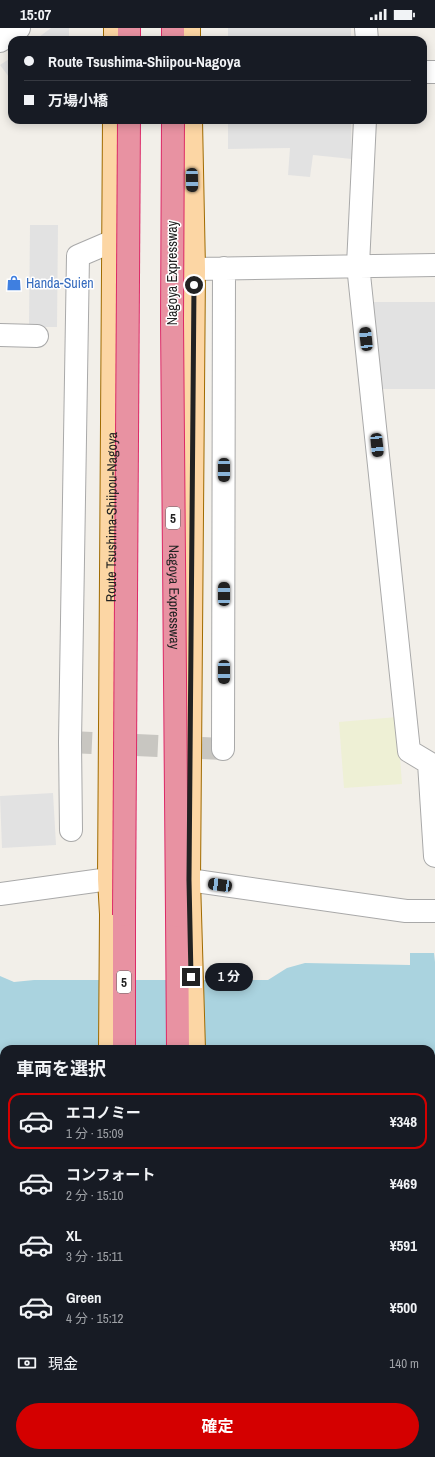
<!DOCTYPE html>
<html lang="ja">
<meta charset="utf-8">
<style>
:root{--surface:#171b24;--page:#242831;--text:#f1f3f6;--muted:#9ea1a6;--line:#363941;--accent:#d40000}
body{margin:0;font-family:"Archivo Narrow","Noto Sans JP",sans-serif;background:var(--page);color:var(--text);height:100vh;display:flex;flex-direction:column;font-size:15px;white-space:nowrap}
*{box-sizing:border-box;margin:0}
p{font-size:13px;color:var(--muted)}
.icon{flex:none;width:22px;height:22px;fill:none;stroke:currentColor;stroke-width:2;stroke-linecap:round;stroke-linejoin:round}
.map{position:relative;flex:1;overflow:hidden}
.details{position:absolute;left:0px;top:1017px;width:435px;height:412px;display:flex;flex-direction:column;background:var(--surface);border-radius:12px 12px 0 0;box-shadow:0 2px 10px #0003}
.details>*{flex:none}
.banner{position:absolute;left:8px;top:8px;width:419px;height:88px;border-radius:12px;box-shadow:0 2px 10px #0003;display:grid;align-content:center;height:88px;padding:0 16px;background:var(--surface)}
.end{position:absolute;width:18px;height:18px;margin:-9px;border:5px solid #222;background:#fff;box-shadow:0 0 0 2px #fff}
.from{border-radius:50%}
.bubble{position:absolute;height:28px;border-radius:14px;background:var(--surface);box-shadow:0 2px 10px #0003;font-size:13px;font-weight:700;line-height:28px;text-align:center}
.car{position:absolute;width:12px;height:24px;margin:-12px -6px;border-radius:5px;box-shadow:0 0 3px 1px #0007;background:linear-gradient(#222 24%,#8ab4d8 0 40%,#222 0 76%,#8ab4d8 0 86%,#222 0)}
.banner b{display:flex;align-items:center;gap:14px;height:38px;font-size:15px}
.banner b+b{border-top:1px solid var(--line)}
.banner i{width:10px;height:10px;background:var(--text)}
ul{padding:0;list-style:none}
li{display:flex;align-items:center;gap:12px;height:56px;margin:0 8px 6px;padding:0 8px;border:2px solid transparent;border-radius:12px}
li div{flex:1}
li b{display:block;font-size:15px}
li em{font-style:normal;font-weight:700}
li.current{border-color:var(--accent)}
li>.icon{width:36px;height:36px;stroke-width:1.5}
h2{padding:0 16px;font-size:18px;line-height:48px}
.pay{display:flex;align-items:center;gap:10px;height:44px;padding:0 16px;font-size:15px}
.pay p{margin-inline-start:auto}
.action{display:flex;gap:8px;margin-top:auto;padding:8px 16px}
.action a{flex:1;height:46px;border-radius:24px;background:var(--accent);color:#fff;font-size:16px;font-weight:700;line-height:46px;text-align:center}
.status{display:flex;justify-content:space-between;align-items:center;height:28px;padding:0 20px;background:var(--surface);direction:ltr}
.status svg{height:11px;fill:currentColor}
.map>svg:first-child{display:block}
.farmland{fill:#eef0d5}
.parking{fill:#e2e2e2}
.water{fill:#aad3df}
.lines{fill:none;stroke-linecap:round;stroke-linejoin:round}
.minor-tunnel{stroke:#c8c6c1;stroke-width:22;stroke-dasharray:22 11;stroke-linecap:butt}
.minor-casing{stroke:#a9a9a9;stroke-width:24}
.major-casing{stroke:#a06b00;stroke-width:24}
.highway-casing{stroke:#dc2a67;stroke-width:24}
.minor{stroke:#fff;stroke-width:22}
.major{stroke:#fcd6a4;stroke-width:22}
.highway{stroke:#e892a2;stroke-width:22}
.highway-bridge-casing{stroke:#dc2a67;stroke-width:24;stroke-linecap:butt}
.highway-bridge{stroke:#e892a2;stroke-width:22}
.route{stroke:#222;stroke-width:5}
.labels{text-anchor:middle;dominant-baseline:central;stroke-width:3;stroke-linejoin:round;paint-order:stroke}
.shield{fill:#fff;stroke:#646464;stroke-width:1}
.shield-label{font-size:13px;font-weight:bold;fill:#222}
.street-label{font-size:14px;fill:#222;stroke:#fff}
.shop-label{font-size:14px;fill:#366cbe;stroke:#fff;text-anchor:start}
</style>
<div class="status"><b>15:07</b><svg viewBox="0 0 49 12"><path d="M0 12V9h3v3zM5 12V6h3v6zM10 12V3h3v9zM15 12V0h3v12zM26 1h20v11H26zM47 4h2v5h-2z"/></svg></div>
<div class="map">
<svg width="435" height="1429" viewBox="0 0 435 1429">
<rect width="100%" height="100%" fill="#f2efe9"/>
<!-- farmland -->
<path class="farmland" d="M397,689L402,756L344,760L339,694Z"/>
<!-- parking -->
<path class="parking" d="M51,0H69V12H35Z
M228,0H351V12H228Z
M12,29V53L0,37Z
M228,92H351L352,131L313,127L310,149L288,147L290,120L228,121Z
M30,197H58L57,299H29Z
M372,274H435V361H381Z
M53,765L56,817L2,820L0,768Z"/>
<!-- water -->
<path class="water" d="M410,925H434L435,934V1314H431V1021H4V1319H0V948L14,954L34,952H268L287,940L305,935L410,937Z"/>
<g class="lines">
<!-- minor-tunnel -->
<path class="minor-tunnel" d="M70,714L223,721"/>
<!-- minor casing -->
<g class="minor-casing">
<path id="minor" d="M366,0L367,12
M0,13L19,0
M423,44H435
M365,92L358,237L409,723L429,735L435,828
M194,241L435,237
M0,307L37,308
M223,721L224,240
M71,802L70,714L78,228L113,213
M189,852L406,883H435
M0,866L109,851"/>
</g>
<!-- major casing -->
<g class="major-casing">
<g id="major">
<path d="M189,0V12"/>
<path d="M115,12V0"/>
<path d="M191,92L194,241L189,852L194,1021"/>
<path id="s1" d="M110,1021L111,886L109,851L114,92"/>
<path d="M431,1389H435"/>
<path d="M0,1400L4,1401"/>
<path d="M210,1425V1429"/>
<path d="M108,1429V1425"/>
</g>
</g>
<!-- highway casing -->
<g class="highway-casing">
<path id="highway" d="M129,12V0
M173,12V0
M124,887V1021
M177,888L178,1021
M126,1425V1429
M160,1425V1429
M193,1425V1429"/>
</g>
<!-- minor -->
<use href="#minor" class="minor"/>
<!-- major -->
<use href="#major" class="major"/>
<!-- highway -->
<use href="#highway" class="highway"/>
<!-- highway-bridge casing -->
<g class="highway-bridge-casing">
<g id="highway-bridge">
<path id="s2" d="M173,92L172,293L177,888"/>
<path d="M124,887L129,92"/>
</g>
</g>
<!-- highway-bridge -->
<use href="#highway-bridge" class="highway-bridge"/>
</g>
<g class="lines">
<!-- route -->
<path class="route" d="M191,949L189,852L194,257"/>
</g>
<!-- icons -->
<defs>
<g id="shop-bare" transform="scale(1.2)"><path d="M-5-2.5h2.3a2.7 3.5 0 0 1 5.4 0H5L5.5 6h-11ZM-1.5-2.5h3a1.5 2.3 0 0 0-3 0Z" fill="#3f7fe0" stroke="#fff" stroke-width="2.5" paint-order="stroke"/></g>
</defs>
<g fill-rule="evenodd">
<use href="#shop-bare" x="14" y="255"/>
</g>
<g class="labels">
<!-- shield labels -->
<g class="shield">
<rect x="166" y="479" width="14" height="22" rx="3"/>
<rect x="117" y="943" width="14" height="22" rx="3"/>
</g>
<g class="shield-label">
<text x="173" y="490">5</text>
<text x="124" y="954">5</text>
</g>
<!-- street labels -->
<g class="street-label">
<text transform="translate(172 245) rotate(-90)">Nagoya Expressway</text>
<text stroke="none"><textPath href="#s1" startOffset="532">Route Tsushima-Shiipou-Nagoya</textPath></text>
<text stroke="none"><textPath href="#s2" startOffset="477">Nagoya Expressway</textPath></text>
</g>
<!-- shop labels -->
<g class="shop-label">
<text x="26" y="255">Handa-Suien</text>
</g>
</g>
</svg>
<i class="end from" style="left:194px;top:257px"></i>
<i class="end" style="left:191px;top:949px"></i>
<div class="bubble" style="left:205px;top:935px;width:48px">1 分</div>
<i class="car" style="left:192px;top:152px;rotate:179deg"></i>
<i class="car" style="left:366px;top:311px;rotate:354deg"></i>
<i class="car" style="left:377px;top:417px;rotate:174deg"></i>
<i class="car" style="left:224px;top:442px;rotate:180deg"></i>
<i class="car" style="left:224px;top:566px;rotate:0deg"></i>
<i class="car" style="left:224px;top:644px;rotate:180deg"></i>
<i class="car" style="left:220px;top:857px;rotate:278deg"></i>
<div class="banner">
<b><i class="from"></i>Route Tsushima-Shiipou-Nagoya</b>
<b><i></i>万場小橋</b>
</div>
<section class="details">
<h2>車両を選択</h2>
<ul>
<li class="current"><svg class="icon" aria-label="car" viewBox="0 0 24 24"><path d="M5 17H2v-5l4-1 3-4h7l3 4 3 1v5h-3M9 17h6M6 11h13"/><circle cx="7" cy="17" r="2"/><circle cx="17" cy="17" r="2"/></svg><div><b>エコノミー</b><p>1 分 · 15:09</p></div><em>¥348</em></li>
<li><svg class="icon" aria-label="car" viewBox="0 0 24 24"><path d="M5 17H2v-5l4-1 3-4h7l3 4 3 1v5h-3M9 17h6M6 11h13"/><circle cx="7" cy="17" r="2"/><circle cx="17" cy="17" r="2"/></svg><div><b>コンフォート</b><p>2 分 · 15:10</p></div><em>¥469</em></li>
<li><svg class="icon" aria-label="car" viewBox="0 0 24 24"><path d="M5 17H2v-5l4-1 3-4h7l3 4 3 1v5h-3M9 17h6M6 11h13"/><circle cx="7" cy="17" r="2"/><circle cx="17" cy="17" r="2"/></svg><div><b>XL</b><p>3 分 · 15:11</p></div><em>¥591</em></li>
<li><svg class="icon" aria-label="car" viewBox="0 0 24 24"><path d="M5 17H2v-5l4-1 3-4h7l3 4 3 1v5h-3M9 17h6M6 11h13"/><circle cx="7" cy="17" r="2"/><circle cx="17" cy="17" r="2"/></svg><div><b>Green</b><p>4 分 · 15:12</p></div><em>¥500</em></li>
</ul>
<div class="pay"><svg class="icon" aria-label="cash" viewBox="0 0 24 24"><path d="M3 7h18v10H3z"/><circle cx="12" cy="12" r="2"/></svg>現金<p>140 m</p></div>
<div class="action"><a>確定</a></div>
</section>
</div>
